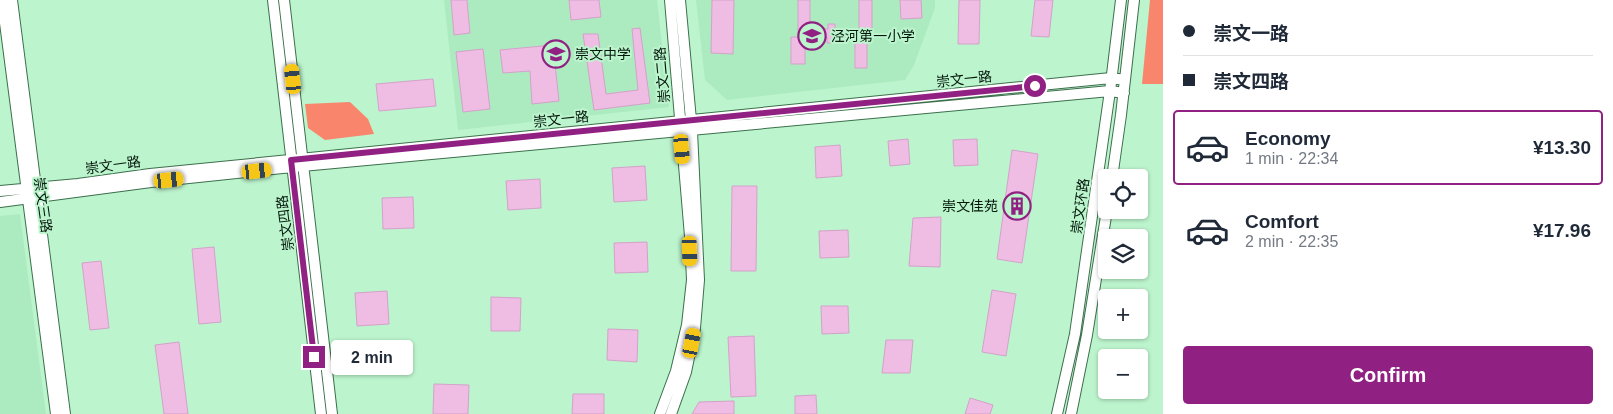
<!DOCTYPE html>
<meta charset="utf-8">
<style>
:root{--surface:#fff;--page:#f2f2f3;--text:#1f2937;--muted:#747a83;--line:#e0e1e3;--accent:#902082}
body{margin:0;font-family:Arial,"Noto Sans SC",sans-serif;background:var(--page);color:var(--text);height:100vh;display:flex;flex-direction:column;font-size:19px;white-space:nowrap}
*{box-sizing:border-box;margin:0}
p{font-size:16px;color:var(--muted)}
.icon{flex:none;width:28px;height:28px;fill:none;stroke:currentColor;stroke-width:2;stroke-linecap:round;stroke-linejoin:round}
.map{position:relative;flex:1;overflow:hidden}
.drawer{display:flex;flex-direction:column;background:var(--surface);width:450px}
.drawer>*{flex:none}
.banner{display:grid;align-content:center;height:110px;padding:0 20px;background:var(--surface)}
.fabs{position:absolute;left:1098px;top:169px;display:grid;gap:10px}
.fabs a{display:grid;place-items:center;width:50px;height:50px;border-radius:5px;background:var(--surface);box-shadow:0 1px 4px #0004;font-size:25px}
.end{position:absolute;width:22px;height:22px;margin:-11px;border:6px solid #902082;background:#fff;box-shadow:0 0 0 2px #fff}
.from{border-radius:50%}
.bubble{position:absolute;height:35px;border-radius:5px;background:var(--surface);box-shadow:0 1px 4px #0004;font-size:16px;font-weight:700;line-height:35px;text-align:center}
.car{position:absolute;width:15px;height:30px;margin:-15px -8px;border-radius:6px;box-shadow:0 0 4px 1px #0007;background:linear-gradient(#f5c518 24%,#345 0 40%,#f5c518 0 76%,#345 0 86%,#f5c518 0)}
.banner b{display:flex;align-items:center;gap:18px;height:48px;font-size:19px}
.banner b+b{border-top:1px solid var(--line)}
.banner i{width:12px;height:12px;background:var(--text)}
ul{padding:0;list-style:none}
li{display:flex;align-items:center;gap:15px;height:75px;margin:0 10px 8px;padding:0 10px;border:2px solid transparent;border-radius:5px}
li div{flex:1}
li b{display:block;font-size:19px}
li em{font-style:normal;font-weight:700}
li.current{border-color:var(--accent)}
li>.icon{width:45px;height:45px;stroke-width:1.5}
.action{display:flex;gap:10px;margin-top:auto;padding:10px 20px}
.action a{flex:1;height:58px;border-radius:5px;background:var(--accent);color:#fff;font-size:20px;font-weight:700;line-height:58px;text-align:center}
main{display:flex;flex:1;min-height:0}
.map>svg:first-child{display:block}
.built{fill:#acebbf}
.forest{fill:#f9866c}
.building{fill:#efbce4;stroke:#d3a2c9}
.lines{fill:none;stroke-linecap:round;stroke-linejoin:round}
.minor-casing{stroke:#3c6f4d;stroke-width:12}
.minor{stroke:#fff;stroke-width:10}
.route{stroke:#902082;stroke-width:6}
.labels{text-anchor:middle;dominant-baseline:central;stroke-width:4;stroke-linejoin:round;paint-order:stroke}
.poi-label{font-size:14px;fill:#03170a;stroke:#bcf4cd;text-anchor:start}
.street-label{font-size:14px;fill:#03170a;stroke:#bcf4cd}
</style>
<main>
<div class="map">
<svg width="1163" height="414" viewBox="0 0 1163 414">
<rect width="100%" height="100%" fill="#bcf4cd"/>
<!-- built -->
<path class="built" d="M444,0H657L669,107L458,130Z
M696,0H935V8L914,65L905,80L727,100L705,80Z
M20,214L46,414H0V216Z"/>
<!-- forest -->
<path class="forest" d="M1150,0H1163V84H1142Z
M350,102L368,119L374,134L325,140L308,128L305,104Z"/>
<!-- building -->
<path class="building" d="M451,0H467L470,33L454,35Z
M569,0H599L601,17L571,20Z
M712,0H734L733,54L711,53Z
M798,0H810V29H828V24H835V29L859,30V0H872V38L867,40V68H855V37H835V43H827V37H805V64H791V37H798Z
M900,0H921L922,18L901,19Z
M959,0H980L979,44H958Z
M1035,0H1053L1049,37L1031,36Z
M640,28L650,103L594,110L583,34H598L606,94L638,90L632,29Z
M553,45L559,101L532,104L530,71L503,73L500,50Z
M483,49L490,109L463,112L456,52Z
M433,79L436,106L379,111L376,84Z
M908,139L910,164L890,166L888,141Z
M977,139L978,165L954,166L953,140Z
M840,145L842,176L816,178L815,147Z
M1012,150L1038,154L1022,263L997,259Z
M645,166L647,200L614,202L612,168Z
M540,179L541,208L508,210L506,181Z
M732,186H757L756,271H731Z
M413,197L414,228L383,229L382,198Z
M941,217L940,267L909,266L913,218Z
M848,230L849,257L820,258L819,231Z
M647,242L648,272L615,273L614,243Z
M214,247L221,322L199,324L192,249Z
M101,261L109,328L90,330L82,263Z
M992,290L1016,294L1006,356L982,352Z
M387,291L389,324L357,326L355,293Z
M491,297L521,298L520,331H491Z
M821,306H848L849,333L822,334Z
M608,329L638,330L637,362L607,360Z
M754,336L756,396L731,397L728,337Z
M886,340H913L910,373H882Z
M179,342L188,414H164L155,345Z
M434,384L469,385L468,414H433Z
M573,394H604V414H572Z
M816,395L817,414H795V396Z
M970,398L993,405L990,414H965Z
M734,401V414H692L699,402Z"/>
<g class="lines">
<!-- minor casing -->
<g class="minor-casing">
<path id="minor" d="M2,0L56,414
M12,0L65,414
M273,0L321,414
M284,0L332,414
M1112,178L1121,115L1134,0
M0,191L78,184L150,174L1111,78L1125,80
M0,202L151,182L302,166L1110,91L1124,93
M660,414L676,371L687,325L692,280L690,236L670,0
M671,414L686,372L695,328L699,280L692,131L680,0
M1057,414L1075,334L1110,91L1121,0
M1071,414L1087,335L1107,210"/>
</g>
<!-- minor -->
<use href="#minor" class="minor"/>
</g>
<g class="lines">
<!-- route -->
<path class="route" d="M314,357L291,160L1035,86"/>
</g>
<!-- icons -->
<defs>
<g id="school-ring" transform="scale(1.4375)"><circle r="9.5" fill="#bcf4cd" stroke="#902082" stroke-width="1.5"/><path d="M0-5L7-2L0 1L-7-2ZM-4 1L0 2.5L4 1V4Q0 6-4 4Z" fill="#902082"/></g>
<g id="building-ring" transform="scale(1.4375)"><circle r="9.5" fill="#bcf4cd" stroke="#902082" stroke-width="1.5"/><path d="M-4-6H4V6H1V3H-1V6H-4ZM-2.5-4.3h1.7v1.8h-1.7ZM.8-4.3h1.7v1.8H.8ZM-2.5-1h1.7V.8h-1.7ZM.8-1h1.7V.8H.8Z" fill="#902082"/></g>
</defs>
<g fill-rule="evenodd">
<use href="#school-ring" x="812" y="36"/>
<use href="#school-ring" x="556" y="54"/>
<use href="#building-ring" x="1017" y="206"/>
</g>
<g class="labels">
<!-- poi labels -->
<g class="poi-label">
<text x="831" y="36">泾河第一小学</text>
<text x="575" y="54">崇文中学</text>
<text x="998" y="206" text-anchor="end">崇文佳苑</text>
</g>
<!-- street labels -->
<g class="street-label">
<text transform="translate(662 75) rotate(-95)">崇文二路</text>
<text transform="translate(964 79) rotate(-6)">崇文一路</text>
<text transform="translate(561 119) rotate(-6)">崇文一路</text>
<text transform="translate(113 165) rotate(-8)">崇文一路</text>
<text transform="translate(43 205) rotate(82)">崇文三路</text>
<text transform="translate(1080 206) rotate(-82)">崇文环路</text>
<text transform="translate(285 223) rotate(-97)">崇文四路</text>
</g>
</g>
</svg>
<div class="fabs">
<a><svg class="icon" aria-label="locate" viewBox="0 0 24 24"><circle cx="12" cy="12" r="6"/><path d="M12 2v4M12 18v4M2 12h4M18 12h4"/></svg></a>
<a><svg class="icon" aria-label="layers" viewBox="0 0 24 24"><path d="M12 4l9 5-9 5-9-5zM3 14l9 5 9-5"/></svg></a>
<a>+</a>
<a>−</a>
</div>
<i class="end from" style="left:1035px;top:86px"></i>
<i class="end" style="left:314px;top:357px"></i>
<div class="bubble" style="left:331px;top:340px;width:82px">2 min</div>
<i class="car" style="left:293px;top:79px;rotate:354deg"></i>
<i class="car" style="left:682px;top:149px;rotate:175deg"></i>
<i class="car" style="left:257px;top:171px;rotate:84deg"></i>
<i class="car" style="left:169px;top:180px;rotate:84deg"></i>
<i class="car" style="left:690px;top:251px;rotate:178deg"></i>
<i class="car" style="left:692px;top:343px;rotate:11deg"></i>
</div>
<section class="drawer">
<div class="banner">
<b><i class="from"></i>崇文一路</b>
<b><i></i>崇文四路</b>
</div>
<ul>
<li class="current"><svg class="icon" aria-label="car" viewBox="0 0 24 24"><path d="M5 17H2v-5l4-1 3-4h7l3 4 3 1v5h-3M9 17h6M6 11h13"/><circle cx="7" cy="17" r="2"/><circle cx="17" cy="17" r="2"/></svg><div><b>Economy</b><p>1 min · 22:34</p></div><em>¥13.30</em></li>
<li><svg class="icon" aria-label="car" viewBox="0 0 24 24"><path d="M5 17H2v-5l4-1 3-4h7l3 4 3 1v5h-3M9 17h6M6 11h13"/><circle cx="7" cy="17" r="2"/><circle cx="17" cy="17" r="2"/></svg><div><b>Comfort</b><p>2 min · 22:35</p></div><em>¥17.96</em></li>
</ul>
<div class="action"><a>Confirm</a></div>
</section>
</main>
